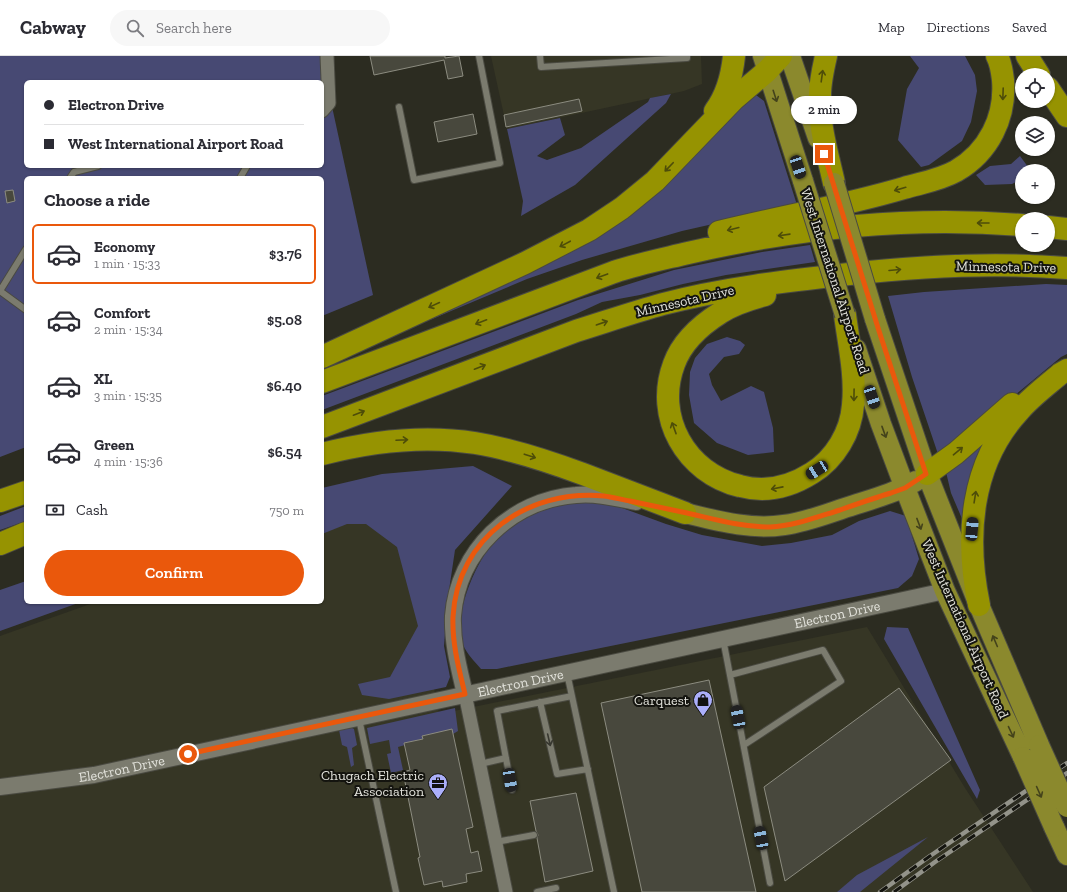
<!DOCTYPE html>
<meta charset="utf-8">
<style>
:root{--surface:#fff;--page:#f7f7f7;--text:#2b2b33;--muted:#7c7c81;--line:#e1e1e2;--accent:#ea580c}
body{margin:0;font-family:"Zilla Slab",serif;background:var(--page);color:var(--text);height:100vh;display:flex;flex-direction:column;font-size:15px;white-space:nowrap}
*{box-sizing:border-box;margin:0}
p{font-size:13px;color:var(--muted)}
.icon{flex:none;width:22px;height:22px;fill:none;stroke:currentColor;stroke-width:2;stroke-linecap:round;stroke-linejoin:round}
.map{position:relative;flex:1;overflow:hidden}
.sheet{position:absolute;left:24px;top:120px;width:300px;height:428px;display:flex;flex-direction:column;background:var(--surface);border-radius:6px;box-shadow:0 1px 3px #0004}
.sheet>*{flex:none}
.banner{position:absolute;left:24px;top:24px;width:300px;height:88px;border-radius:6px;box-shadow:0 1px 3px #0004;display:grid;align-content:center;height:88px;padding:0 20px;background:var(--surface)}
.buttons{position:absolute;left:1015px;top:12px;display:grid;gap:8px}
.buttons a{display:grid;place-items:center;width:40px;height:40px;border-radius:50%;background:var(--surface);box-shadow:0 1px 3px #0004;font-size:20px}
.end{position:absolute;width:18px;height:18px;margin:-9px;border:5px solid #ea580c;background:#fff;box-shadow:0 0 0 2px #fff}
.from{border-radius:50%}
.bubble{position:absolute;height:28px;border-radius:14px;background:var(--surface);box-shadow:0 1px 3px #0004;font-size:13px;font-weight:600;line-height:28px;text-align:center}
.car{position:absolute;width:12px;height:24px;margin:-12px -6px;border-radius:5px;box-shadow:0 0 3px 1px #0007;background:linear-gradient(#222 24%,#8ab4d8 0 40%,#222 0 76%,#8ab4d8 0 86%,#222 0)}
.banner b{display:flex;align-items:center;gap:14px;height:38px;font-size:15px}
.banner b+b{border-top:1px solid var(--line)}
.banner i{width:10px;height:10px;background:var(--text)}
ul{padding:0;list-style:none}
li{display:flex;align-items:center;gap:12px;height:60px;margin:0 8px 6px;padding:0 12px;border:2px solid transparent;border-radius:6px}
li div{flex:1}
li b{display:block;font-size:15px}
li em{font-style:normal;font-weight:600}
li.selected{border-color:var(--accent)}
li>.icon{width:36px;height:36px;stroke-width:1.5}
h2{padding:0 20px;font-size:18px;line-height:48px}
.pay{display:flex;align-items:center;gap:10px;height:44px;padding:0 20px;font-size:15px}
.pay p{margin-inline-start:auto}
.primary-button{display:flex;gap:8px;margin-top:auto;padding:8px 20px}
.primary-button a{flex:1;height:46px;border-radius:24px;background:var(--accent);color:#fff;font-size:16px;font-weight:600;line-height:46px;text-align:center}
header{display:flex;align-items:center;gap:24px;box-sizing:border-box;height:56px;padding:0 20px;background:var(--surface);border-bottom:1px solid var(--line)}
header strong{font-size:19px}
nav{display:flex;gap:22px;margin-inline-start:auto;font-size:14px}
.search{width:280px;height:36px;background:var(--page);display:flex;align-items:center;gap:10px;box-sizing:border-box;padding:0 14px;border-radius:22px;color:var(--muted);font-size:15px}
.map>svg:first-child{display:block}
.built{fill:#363625}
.green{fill:#474973;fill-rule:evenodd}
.building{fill:#48483d;stroke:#8c8c80}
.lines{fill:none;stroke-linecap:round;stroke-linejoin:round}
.service-casing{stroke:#4a4a41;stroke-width:8}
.minor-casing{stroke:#4a4a41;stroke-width:15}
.tertiary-casing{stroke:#4a4a41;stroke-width:18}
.primary-casing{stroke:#4a4a41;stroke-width:22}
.motorway-casing{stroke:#4a4a41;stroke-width:24}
.service{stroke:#7b7b6e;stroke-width:6}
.minor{stroke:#7b7b6e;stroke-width:13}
.tertiary{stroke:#7b7b6e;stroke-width:16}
.primary{stroke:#8b892d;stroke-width:20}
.motorway{stroke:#969301;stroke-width:22}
.rail-casing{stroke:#93938a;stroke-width:4.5}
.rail{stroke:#14140f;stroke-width:3;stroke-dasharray:9;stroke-linecap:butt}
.primary-bridge-casing{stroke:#4a4a41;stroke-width:22;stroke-linecap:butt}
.primary-bridge{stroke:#8b892d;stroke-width:20}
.oneway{stroke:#4e4d09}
.oneway2{stroke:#44431b}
.oneway3{stroke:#383830}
.route{stroke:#ea580c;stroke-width:5}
.labels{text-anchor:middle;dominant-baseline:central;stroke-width:4;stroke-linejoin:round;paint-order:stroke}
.street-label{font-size:14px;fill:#e4e4dd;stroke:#14140f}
.poi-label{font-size:14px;fill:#e4e4dd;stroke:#14140f;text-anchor:end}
</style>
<header>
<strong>Cabway</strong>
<div class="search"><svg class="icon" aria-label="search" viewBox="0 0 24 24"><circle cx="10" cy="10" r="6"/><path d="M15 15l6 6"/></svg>Search here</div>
<nav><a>Map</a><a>Directions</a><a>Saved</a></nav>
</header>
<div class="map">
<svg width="1067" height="836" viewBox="0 0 1067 836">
<rect width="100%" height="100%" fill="#2c2c21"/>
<!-- built -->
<path class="built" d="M491,0H701L702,28L684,35L507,73Z
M353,454L400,480L422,571L439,658L867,571L965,732L1033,836H0V580L96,546H322V465Z"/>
<!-- green -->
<path class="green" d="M0,0H321L373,239L322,260V122H26V391L0,401ZM26,26H322V110H26Z
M910,0H965L975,19L977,35L971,66L962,85L929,109L921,111L898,84L907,33L919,12Z
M752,36L764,45L797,149L682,175L582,204L527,223L432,263L343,297L578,186Z
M671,38L666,47L575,129L521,160L523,145L507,73L560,62L565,79L537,100L547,104L581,92L648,46L650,42Z
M1020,100L1031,115H1022V123L1012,128L985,129L976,119L990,110L1011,108Z
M810,189L815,206L726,219L683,228L640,239L602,246L576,258L322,354V340L578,244L674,214L762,196Z
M1046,228L1067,229V298L1061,301L985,364L938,398L912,321L888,240L924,236Z
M727,281L740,285L745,289L739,298L724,301L709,318L712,329L721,345L751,330L764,336L773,372L774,396L748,399L717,387L694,367L689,339L690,316L695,302L707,288Z
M997,372L963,465L951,437L946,416Z
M473,410L512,430L455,494L448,541L444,590L450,621L446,631L389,643L362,639L358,628L390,621L418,570L397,491L366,468H347L322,478V432L382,418Z
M586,442L614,449L666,468L702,479L762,490L791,487L832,479L859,465L890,455L906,460L919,503L912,520L898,532L497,613H481C475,606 467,598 463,589C450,558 482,489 509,470C532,455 560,449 586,442Z
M26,450V465L0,474V460Z
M26,525V546H81L0,575V534Z
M887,571L908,572L980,734L977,743L884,583Z
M455,652L458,675L453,678L452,674L422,680L423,683L404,687L405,689L398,691L403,714L391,717L387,698L391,697L389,684L370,688L367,672Z
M352,672L354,673L357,689L352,692L354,709L351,711L347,691L342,689L339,674Z
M928,781L860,836H837L857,819Z"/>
<!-- building -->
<path class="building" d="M370,0H445V2L459,0L463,20L448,23L444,4L374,19Z
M579,43L582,55L506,71L504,59Z
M473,58L477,78L438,86L434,66Z
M13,134L15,145L7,147L5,135Z
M709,624L756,836H642L601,647Z
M899,632L951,704L785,825L764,731Z
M452,673L473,771L466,773L471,797L478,795L482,815L466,818L467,826L443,831L442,825L424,829L418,802L420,801L403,716L410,714L404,687L423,683L422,680Z
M576,737L593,815L545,826L537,782L538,779L536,775L530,745Z"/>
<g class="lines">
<!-- service casing -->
<g class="service-casing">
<path id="service" d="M540,0L541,11L687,2V0
M399,51L414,124L500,107L479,0
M70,122L74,116L98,110
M240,122L247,110
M26,193L0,235L26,254
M723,583L770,827
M567,617L614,836
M730,619L823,594L841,625L744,689
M540,646L557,718L588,713
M359,663L396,836
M480,708L506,702
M512,734L497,655L572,640
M496,786L534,779
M537,836L556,832"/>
</g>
<!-- minor casing -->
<g class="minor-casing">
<path id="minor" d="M322,55L329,47L327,0
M465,638L506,836"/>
</g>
<!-- tertiary casing -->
<g class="tertiary-casing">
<g id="tertiary">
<path d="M465,638C459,612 452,587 453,560C458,495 511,444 576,439C596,437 616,442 636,446"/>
<path id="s1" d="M0,731L94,719L945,535"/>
</g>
</g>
<!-- primary casing -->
<g class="primary-casing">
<path id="primary" d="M763,0L803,125
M790,0L818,82
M875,263L927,418L979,549L1039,689
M856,293L881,368L905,432L945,535L1023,701
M685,457C718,465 750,474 784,469C808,466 831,456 854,449C876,442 897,436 916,425
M1054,771L1067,799"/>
</g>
<!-- motorway casing -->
<g class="motorway-casing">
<path id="motorway" d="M826,0C823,13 820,26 820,39C818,67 828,100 834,127
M1027,0L1039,19
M1048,32L1067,60
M715,55C727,39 732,19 734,0
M1048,171L1067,173
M719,176C780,161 843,150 904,132C921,127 940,124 956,115C989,96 1006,61 1003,24C1002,16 1001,7 997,0
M765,239C750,243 733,248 720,257C701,269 682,286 674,308C654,361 686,417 740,430C766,437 790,431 812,417C835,403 851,376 853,349C856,320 849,289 845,259
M322,301L525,207L589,174L622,152L655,125L734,43L767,15L781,0
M322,326L614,216C638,208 663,203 688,197C796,172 911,160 1022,169
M322,371L576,275C605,266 634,256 663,248C724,232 787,225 849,218C921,210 994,206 1067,212
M322,398C372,385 424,379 475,387C512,393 548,405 583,418C617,431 651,444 685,457
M927,418L956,397L1012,348
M0,445L26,436
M0,488L26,477
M979,549C965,481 970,408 1019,355C1031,341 1046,330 1060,318L1067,314"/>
</g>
<!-- service -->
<use href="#service" class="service"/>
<!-- minor -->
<use href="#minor" class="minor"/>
<!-- tertiary -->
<use href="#tertiary" class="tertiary"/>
<!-- primary -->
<use href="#primary" class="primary"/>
<!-- motorway -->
<use href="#motorway" class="motorway"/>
<!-- rail casing -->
<g class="rail-casing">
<path id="rail" d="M880,836L930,800L1067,707
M894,836L935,806L1067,717"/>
</g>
<!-- rail -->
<use href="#rail" class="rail"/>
<!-- primary-bridge casing -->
<g class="primary-bridge-casing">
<path id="primary-bridge" d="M803,125L845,259
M834,127L875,263
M1039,689L1067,751
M1023,701L1054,771"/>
</g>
<!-- primary-bridge -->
<use href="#primary-bridge" class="primary-bridge"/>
</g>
<!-- one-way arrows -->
<defs><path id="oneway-shaft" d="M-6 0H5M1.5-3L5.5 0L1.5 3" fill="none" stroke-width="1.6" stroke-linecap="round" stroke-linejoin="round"/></defs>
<g class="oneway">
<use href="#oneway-shaft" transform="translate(822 20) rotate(-82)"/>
<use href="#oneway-shaft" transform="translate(1003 38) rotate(92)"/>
<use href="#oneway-shaft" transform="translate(669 111) rotate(134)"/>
<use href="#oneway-shaft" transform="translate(900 133) rotate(164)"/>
<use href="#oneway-shaft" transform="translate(983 167) rotate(-180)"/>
<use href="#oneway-shaft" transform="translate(733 173) rotate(166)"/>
<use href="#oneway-shaft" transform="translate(784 179) rotate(172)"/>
<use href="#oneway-shaft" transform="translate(565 188) rotate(152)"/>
<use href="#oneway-shaft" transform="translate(895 214) rotate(-5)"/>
<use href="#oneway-shaft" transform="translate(602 220) rotate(160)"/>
<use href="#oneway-shaft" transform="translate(434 249) rotate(155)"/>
<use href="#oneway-shaft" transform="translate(481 266) rotate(159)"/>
<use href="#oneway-shaft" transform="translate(602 267) rotate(-19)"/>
<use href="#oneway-shaft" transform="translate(480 311) rotate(-21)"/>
<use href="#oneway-shaft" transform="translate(854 339) rotate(91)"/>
<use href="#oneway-shaft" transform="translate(359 357) rotate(-21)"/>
<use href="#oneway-shaft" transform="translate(674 372) rotate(-110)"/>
<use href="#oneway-shaft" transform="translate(402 384) rotate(-3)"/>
<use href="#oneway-shaft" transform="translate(958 395) rotate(-40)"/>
<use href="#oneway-shaft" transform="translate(530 400) rotate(18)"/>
<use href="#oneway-shaft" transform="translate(777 432) rotate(169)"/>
<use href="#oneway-shaft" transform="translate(975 441) rotate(-81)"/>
</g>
<g class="oneway2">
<use href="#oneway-shaft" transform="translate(775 40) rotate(72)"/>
<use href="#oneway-shaft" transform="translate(884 376) rotate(70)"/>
<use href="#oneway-shaft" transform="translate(919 468) rotate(69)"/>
<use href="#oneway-shaft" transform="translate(995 585) rotate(-113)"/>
<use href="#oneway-shaft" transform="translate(1011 676) rotate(65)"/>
<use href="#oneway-shaft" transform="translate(1039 736) rotate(66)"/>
</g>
<use class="oneway3" href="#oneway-shaft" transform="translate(549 684) rotate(77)"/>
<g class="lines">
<!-- route -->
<path class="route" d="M188,698L465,638C459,613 452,588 453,561C457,481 528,433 604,440C613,441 622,444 630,445C649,449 668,453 687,457C714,463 741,471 770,471C794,470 817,461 840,454C857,448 874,442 891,437L905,432L926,418L879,275L824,98"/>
</g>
<!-- icons -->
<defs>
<g id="shop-pin" transform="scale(1)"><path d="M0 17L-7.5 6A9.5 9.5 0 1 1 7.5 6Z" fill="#abaffb" stroke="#14140f"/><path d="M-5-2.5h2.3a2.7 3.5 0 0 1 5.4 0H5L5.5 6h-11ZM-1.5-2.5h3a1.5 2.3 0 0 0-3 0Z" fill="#111"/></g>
<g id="office-pin" transform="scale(1)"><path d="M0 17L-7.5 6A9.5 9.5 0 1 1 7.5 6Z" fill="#abaffb" stroke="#14140f"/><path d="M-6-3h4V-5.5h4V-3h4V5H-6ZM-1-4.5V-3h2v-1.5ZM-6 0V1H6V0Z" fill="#111"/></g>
</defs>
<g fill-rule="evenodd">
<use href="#shop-pin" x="703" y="644"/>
<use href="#office-pin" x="438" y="727"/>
</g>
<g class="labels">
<!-- street labels -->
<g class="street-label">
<text transform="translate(1006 211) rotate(1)">Minnesota Drive</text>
<text transform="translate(835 225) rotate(72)">West International Airport Road</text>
<text transform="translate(685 245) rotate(-13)">Minnesota Drive</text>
<text stroke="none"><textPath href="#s1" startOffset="855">Electron Drive</textPath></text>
<text transform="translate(965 573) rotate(66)">West International Airport Road</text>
<text stroke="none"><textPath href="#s1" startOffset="531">Electron Drive</textPath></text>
<text stroke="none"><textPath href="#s1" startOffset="123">Electron Drive</textPath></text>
</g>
<!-- poi labels -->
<g class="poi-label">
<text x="689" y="644">Carquest</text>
<text x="424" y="719">Chugach Electric<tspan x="424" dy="16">Association</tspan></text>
</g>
</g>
</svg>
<div class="buttons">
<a><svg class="icon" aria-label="locate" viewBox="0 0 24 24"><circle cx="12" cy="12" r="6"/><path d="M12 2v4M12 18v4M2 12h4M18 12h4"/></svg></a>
<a><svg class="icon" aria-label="layers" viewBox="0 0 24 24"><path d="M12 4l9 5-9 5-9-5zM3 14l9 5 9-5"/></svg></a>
<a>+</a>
<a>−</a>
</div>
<i class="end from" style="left:188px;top:698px"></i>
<i class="end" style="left:824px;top:98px"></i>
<div class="bubble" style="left:791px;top:40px;width:66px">2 min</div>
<i class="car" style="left:798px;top:111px;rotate:162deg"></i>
<i class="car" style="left:872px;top:341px;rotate:161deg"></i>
<i class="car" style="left:817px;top:414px;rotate:238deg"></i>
<i class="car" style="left:972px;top:473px;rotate:5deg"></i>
<i class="car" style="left:738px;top:661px;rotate:349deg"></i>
<i class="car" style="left:510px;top:724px;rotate:170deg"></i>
<i class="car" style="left:761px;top:782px;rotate:349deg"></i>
<div class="banner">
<b><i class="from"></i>Electron Drive</b>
<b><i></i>West International Airport Road</b>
</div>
<section class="sheet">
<h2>Choose a ride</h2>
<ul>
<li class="selected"><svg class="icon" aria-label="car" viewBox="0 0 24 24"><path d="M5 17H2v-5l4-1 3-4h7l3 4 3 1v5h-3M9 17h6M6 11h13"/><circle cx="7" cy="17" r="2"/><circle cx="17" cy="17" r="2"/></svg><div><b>Economy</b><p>1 min · 15:33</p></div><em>$3.76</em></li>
<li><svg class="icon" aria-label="car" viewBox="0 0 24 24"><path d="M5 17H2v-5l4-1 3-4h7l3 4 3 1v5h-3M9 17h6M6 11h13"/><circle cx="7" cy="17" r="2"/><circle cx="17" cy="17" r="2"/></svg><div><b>Comfort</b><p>2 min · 15:34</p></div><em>$5.08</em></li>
<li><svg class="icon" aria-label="car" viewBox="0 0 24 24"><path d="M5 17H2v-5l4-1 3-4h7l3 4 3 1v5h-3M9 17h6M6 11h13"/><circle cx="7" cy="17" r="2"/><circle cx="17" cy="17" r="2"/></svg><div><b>XL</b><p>3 min · 15:35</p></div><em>$6.40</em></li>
<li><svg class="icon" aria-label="car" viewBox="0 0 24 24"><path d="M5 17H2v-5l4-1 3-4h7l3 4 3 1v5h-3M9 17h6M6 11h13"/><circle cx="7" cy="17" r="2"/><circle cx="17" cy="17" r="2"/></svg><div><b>Green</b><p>4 min · 15:36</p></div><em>$6.54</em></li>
</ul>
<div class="pay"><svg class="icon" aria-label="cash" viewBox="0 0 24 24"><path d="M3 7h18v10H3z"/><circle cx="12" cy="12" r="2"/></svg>Cash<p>750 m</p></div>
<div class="primary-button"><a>Confirm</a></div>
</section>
</div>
